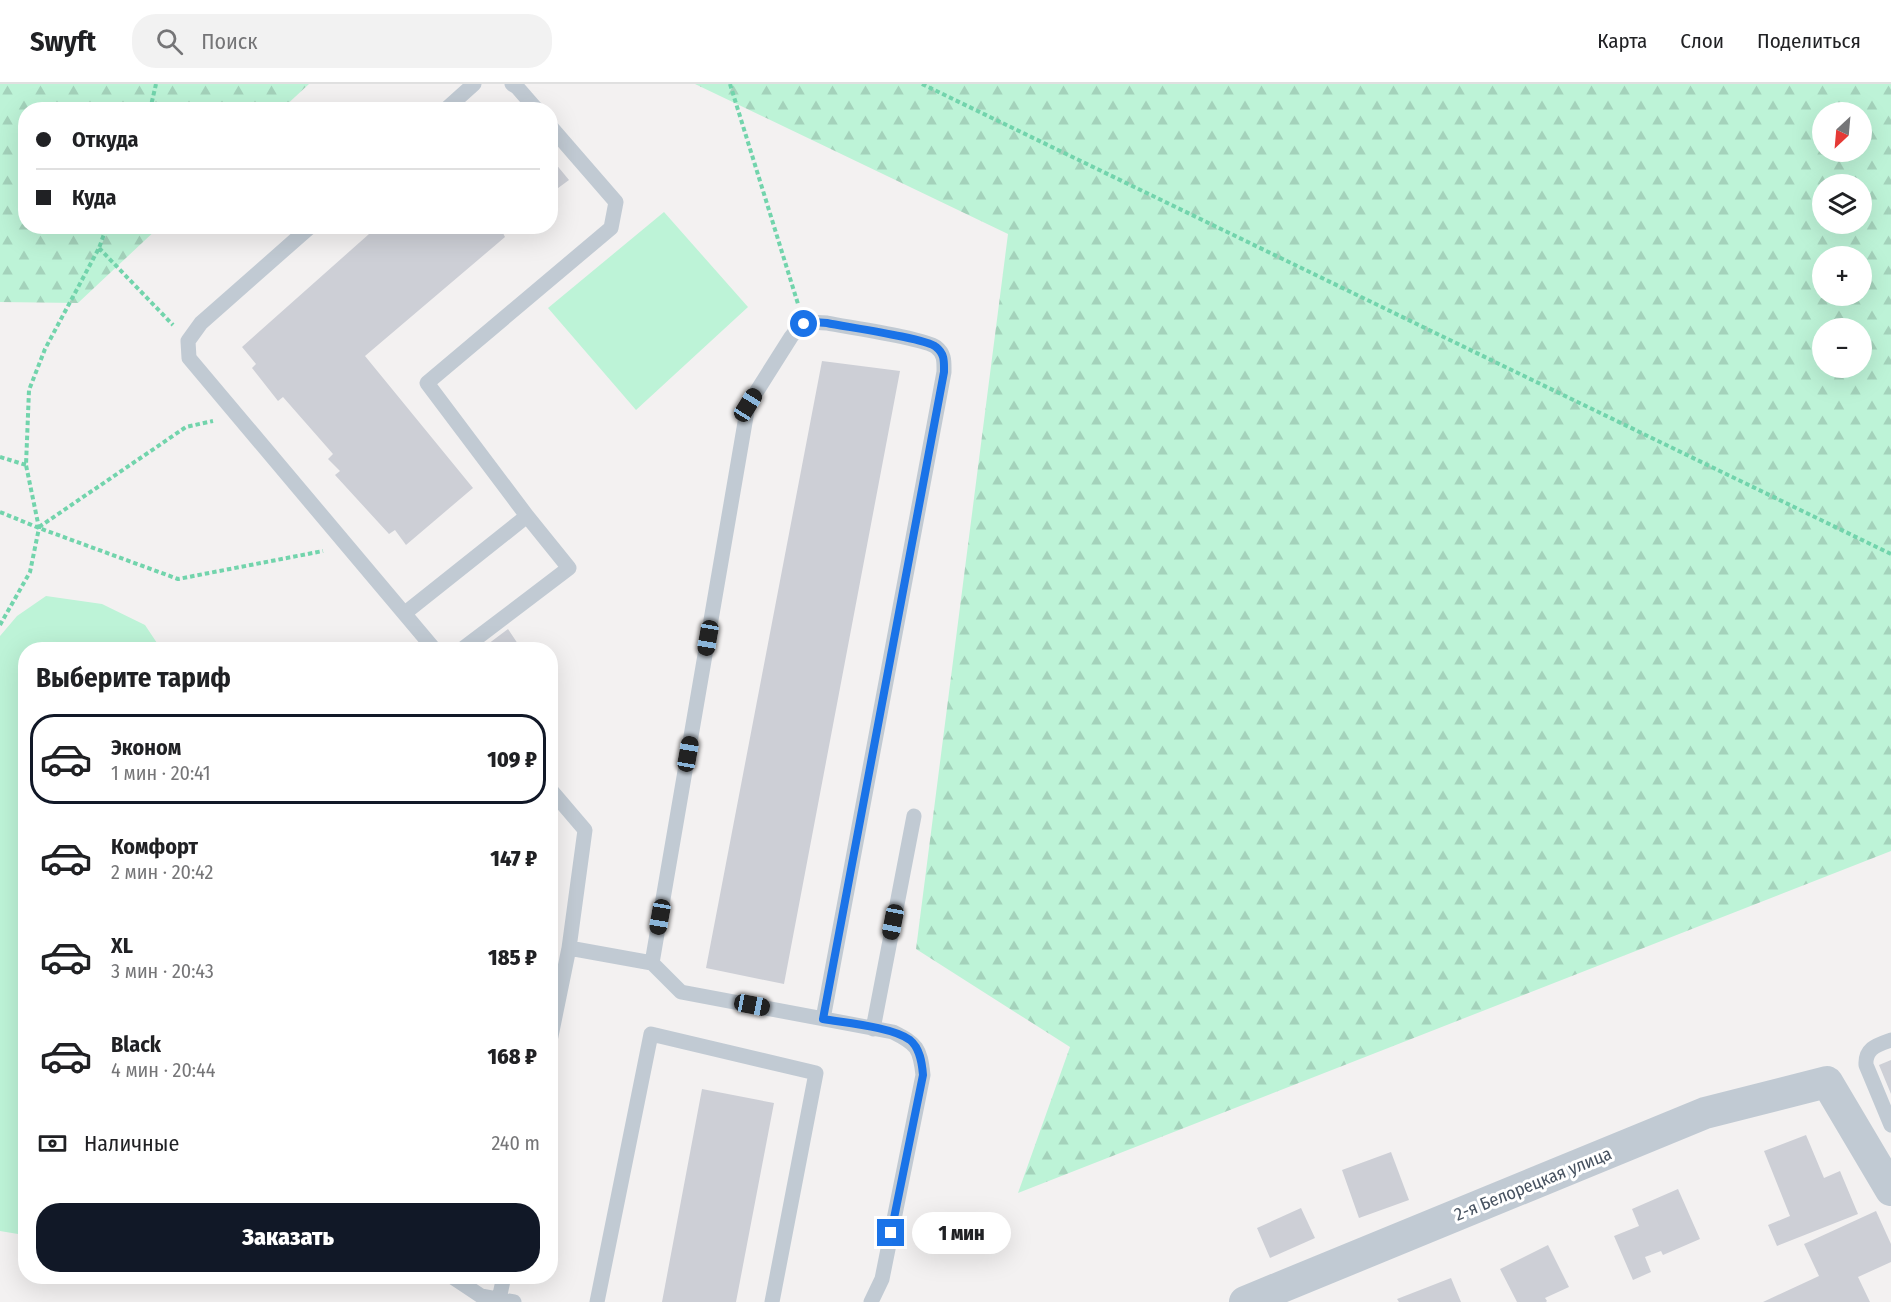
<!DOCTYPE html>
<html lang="ru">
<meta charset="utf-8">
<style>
:root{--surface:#fff;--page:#f2f2f2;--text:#202124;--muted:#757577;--line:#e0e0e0;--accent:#111827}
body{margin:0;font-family:"Fira Sans Condensed",sans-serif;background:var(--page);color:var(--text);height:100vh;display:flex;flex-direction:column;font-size:22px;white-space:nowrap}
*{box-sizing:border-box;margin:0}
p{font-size:20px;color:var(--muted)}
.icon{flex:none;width:33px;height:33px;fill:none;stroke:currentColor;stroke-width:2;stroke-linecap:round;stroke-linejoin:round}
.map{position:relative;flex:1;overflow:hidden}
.sheet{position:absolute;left:18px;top:558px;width:540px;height:642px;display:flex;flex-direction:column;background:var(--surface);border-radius:24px;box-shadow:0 6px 24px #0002}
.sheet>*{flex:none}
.top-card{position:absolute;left:18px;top:18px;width:540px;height:132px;border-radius:24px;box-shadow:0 6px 24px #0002;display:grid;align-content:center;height:132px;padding:0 18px;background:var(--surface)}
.needle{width:39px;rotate:206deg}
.controls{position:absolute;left:1812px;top:18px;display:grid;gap:12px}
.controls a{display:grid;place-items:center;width:60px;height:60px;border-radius:50%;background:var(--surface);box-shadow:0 6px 24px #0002;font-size:30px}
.end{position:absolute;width:27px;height:27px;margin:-14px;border:8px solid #1a73e8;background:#fff;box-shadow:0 0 0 3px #fff}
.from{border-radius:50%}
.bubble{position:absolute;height:42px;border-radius:21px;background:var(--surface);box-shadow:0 6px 24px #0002;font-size:20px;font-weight:800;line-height:42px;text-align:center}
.car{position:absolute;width:18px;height:36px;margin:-18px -9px;border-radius:8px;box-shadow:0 0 4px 2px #0007;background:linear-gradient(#222 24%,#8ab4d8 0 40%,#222 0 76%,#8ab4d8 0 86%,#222 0)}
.top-card b{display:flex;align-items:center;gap:21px;height:57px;font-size:22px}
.top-card b+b{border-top:2px solid var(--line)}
.top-card i{width:15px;height:15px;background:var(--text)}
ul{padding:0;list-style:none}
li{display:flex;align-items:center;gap:18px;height:90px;margin:0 12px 9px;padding:0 6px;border:3px solid transparent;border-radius:24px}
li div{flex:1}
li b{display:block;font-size:22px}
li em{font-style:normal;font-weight:800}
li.current{border-color:var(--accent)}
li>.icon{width:54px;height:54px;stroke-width:1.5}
h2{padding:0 18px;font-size:27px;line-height:72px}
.pay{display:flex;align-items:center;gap:15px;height:66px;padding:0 18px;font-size:22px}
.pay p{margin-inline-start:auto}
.action{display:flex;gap:12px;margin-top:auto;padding:12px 18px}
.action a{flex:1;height:69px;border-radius:24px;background:var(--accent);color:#fff;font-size:24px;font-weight:800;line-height:69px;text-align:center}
header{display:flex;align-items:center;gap:36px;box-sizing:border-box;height:84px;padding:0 30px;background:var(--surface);border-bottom:2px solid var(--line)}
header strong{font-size:28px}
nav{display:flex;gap:33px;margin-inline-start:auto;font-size:21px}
.search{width:420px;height:54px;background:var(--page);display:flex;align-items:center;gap:15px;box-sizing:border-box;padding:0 21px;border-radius:24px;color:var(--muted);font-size:22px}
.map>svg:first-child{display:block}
.forest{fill:url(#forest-firs);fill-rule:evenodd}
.park{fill:#bdf3d7}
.building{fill:#cdcfd6}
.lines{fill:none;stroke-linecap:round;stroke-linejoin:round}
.path{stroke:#72d4ac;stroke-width:4;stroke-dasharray:4.5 3;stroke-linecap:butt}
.service{stroke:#c1cad3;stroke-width:15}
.minor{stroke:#c1cad3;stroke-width:32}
.route{stroke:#1a73e8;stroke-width:8}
.labels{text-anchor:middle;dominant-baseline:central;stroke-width:6;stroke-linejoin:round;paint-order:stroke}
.street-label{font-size:18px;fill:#475260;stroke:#fff}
</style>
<header>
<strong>Swyft</strong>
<div class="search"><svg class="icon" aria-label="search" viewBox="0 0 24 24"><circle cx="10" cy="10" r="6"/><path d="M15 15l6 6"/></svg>Поиск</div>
<nav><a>Карта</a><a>Слои</a><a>Поделиться</a></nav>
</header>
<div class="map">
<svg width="1891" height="1218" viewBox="0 0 1891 1218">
<defs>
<pattern id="forest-firs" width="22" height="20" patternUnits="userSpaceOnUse" patternTransform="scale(1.5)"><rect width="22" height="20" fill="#bdf3d7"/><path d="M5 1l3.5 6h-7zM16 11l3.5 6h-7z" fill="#a4d2bb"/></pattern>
</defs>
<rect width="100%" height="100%" fill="#f3f1f1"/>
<!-- forest -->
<path class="forest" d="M0,0H309L282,25L26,26V142L159,143L78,219L0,218Z
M695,0H1891V767L1018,1109L1070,963L916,865L1008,150ZM1822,28H1862V68H1822ZM1822,100H1862V140H1822ZM1822,172H1862V212H1822ZM1822,244H1862V284H1822Z"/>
<!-- park -->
<path class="park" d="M664,128L748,223L636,326L548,224Z
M46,512L102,520L145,541L161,565L26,566L24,1151L0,1147V552L17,532Z"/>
<!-- building -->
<path class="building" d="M550,73L569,96L550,110Z
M378,142H507L502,147L505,153L365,272L473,404L406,461L395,446L389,450L335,391L340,387L328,375L333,370L326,362L283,313L278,317L252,284L256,280L242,263Z
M822,277L900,287L784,900L706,884Z
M508,545L522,566H480Z
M1891,976V1010L1879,981Z
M702,1005L774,1019L736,1218H662Z
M1806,1051L1824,1094L1840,1087L1858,1130L1777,1162L1768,1141L1790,1132L1764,1067Z
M1391,1068L1409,1116L1359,1134L1342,1086Z
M1678,1105L1700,1155L1663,1171L1661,1167L1645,1173L1651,1188L1633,1196L1614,1152L1639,1142L1632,1125Z
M1301,1124L1315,1154L1270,1174L1257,1144Z
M1876,1127L1891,1160V1178L1858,1193L1870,1218H1763L1819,1192L1804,1160Z
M1548,1161L1569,1203L1545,1214L1547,1217L1546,1218H1517L1500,1185Z
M1451,1194L1461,1218H1399L1397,1215Z"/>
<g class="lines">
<!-- path -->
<path class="path" d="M730,0L798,220
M922,0L1891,470
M150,26L156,0
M99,164L173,241
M0,373L26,381
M0,428L39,444L178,495L323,467
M39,443L186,343L213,337
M0,541L30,488L39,444L26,381L29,306L45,265L99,164L107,142"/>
<!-- service -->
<path class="service" d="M512,0L517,3L537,26
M445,26L474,0
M311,142L201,239L188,257L189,274L435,566
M405,529L527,432L427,299L611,144L616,118L550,42
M461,566L569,484L527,432
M550,705L585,746L569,864
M652,879L748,321L791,253C801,239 810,237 827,239C846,243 924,254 936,263C945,270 944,278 944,288L823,935
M873,945L914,732
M1891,956C1877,961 1865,964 1866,981L1891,1041
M550,957L569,864L652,879L681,908L893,948C917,960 920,964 923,991L882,1195L871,1218
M451,1192L481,1212L514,1218
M499,1215L504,1192
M597,1218L651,950L816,989L772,1218"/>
<!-- minor -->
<path class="minor" d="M1245,1218L1705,1029L1827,998L1891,1106"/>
</g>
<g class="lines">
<!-- route -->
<path class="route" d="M804,240L813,238L827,239C846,243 925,254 936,263C945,270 944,278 944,288L823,935C846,939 892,943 910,956C920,964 922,979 923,991L891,1149"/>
</g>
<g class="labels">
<!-- street labels -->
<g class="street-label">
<text transform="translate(1533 1100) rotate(-22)">2-я Белорецкая улица</text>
</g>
</g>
</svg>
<div class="controls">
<a><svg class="needle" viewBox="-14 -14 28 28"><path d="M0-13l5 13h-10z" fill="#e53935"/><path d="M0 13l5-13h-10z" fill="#757577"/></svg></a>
<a><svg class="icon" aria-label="layers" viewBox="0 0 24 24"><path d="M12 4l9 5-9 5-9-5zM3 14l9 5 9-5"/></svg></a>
<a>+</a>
<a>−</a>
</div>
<i class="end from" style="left:804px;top:240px"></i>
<i class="end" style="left:891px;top:1149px"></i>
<div class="bubble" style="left:912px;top:1128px;width:99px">1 мин</div>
<i class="car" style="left:748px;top:321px;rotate:32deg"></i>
<i class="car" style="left:708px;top:554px;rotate:190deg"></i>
<i class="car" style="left:688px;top:670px;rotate:10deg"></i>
<i class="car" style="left:660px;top:833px;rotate:190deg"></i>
<i class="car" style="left:893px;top:838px;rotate:191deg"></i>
<i class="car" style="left:752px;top:921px;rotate:101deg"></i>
<div class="top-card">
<b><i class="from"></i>Откуда</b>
<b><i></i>Куда</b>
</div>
<section class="sheet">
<h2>Выберите тариф</h2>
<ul>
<li class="current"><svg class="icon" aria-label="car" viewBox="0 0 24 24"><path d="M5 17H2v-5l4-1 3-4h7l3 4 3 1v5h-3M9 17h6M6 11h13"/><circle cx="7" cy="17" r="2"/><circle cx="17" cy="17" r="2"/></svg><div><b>Эконом</b><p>1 мин · 20:41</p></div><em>109 ₽</em></li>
<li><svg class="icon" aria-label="car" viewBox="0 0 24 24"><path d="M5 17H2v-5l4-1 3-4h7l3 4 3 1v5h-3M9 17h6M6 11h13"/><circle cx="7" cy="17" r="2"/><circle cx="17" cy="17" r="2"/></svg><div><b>Комфорт</b><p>2 мин · 20:42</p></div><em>147 ₽</em></li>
<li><svg class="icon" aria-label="car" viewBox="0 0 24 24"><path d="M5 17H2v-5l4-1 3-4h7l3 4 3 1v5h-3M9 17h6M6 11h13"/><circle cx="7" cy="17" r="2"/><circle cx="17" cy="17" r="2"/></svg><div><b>XL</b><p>3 мин · 20:43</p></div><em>185 ₽</em></li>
<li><svg class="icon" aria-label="car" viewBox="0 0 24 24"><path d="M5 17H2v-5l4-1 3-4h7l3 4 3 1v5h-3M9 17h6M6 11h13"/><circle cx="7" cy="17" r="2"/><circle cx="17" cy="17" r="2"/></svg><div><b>Black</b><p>4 мин · 20:44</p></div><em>168 ₽</em></li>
</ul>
<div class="pay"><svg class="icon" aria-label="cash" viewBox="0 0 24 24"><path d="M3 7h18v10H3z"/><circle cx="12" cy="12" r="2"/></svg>Наличные<p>240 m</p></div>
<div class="action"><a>Заказать</a></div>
</section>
</div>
